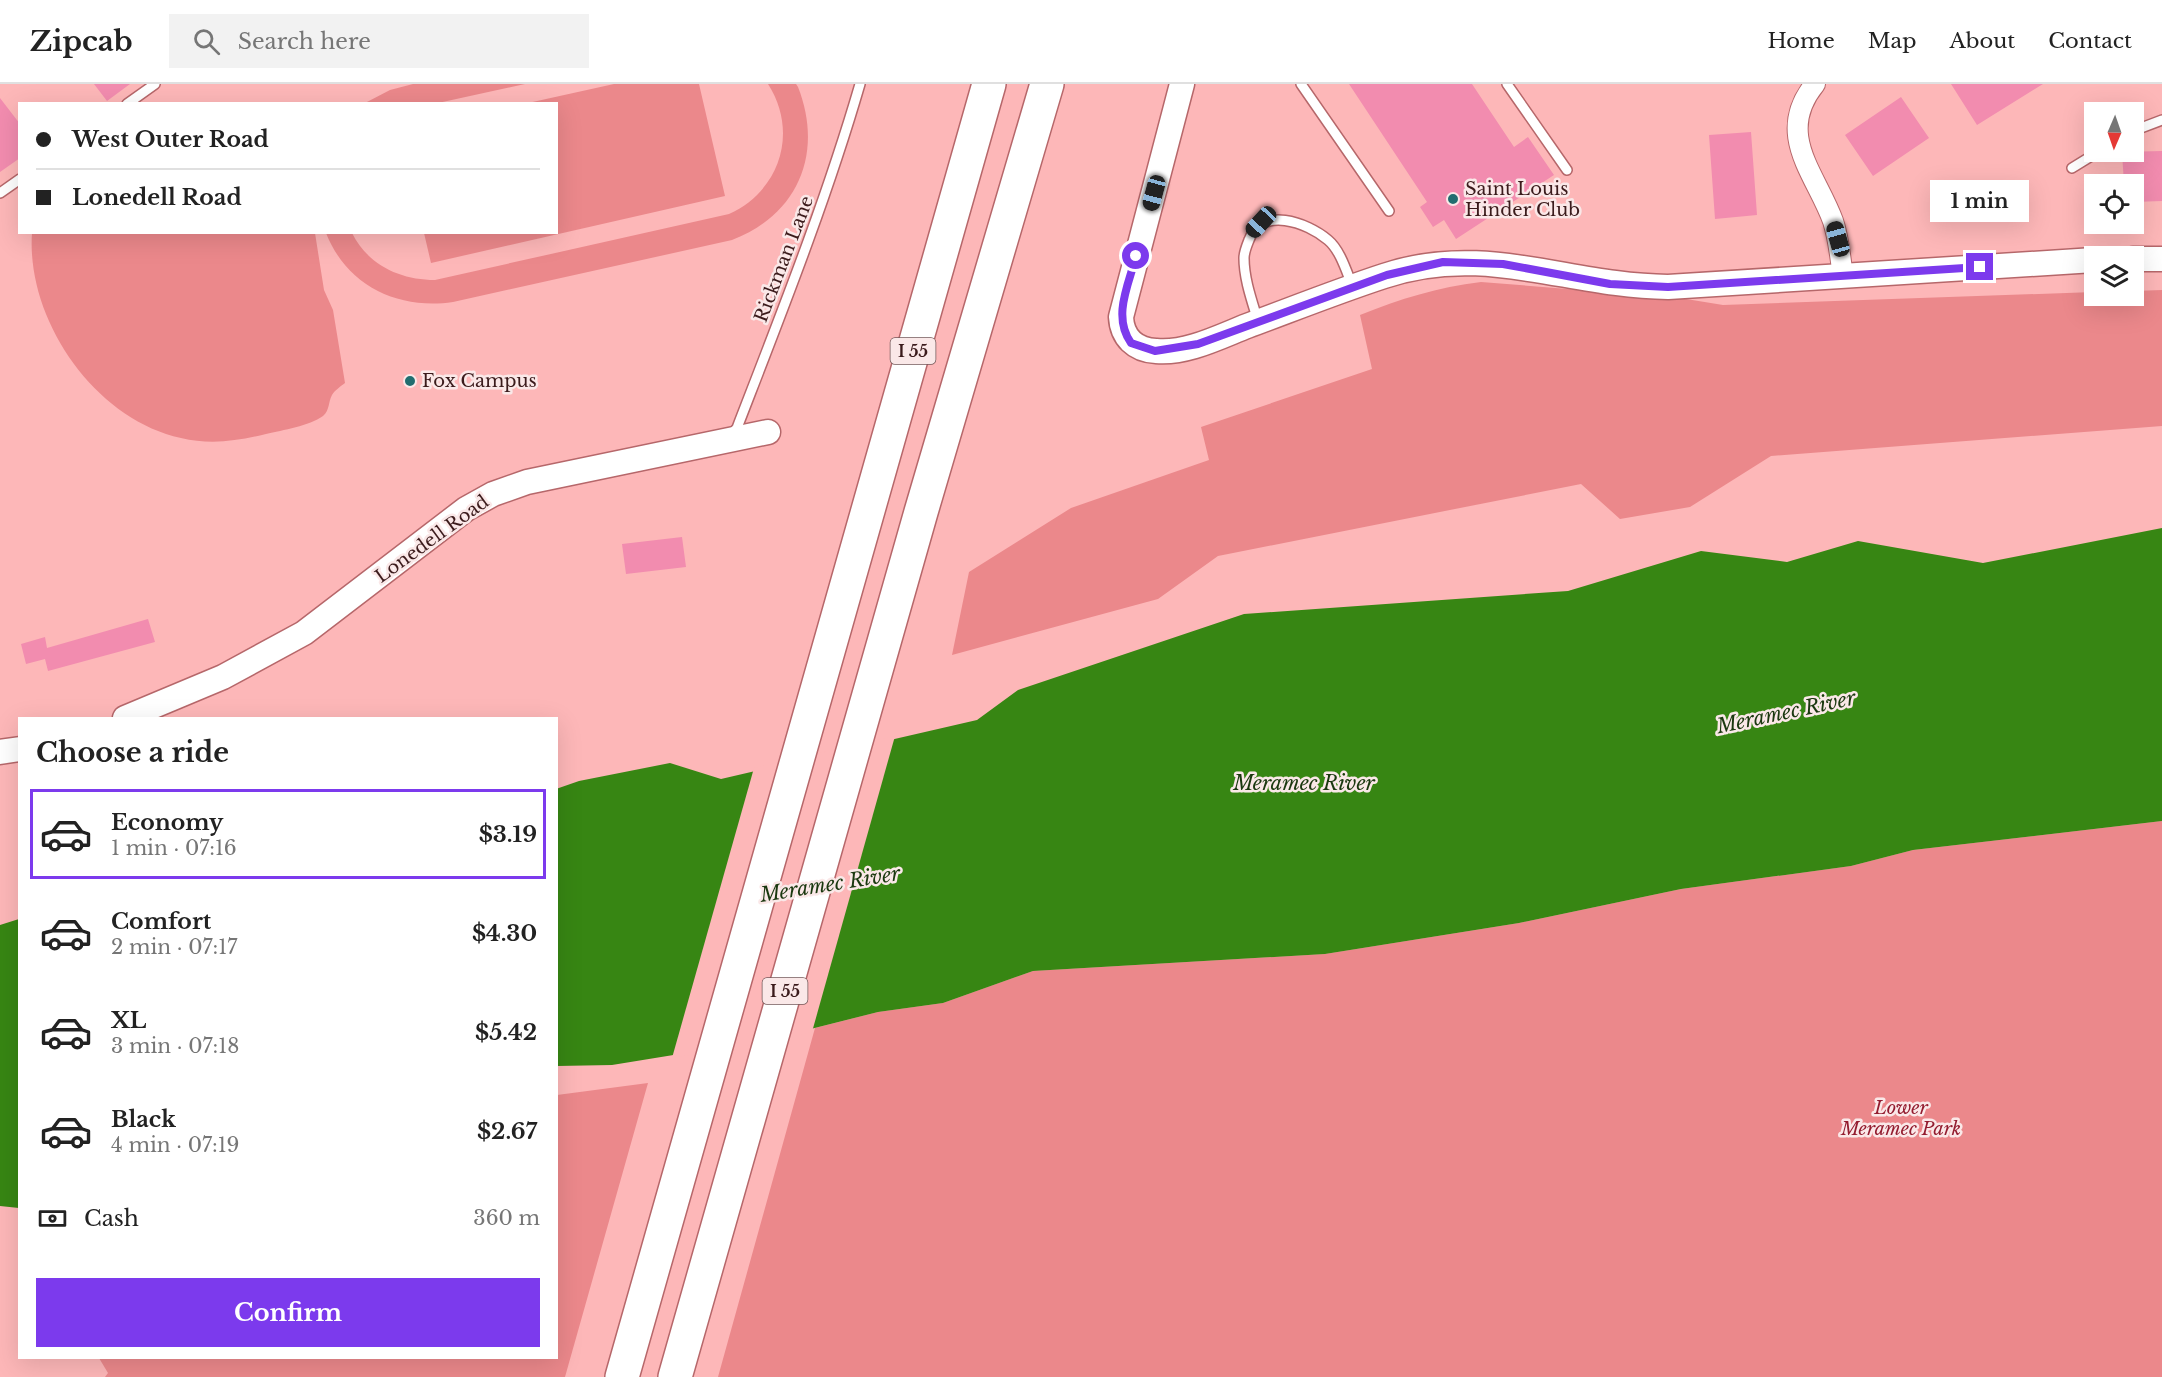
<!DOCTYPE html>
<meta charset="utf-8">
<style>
:root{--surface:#fff;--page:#f2f2f2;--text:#222;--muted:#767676;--line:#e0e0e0;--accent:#7c3aed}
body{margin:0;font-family:"Libre Baskerville",serif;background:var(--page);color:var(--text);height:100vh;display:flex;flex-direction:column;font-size:22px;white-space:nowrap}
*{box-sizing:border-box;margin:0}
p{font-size:20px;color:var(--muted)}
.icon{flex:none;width:33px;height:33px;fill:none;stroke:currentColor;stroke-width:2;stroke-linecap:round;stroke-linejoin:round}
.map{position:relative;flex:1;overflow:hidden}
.details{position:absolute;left:18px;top:633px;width:540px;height:642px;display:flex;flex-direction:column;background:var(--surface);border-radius:0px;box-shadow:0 6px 24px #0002}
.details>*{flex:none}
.guide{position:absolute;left:18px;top:18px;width:540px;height:132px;border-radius:0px;box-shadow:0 6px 24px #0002;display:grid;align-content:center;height:132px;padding:0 18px;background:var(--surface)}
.needle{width:39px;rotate:182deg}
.tools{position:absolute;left:2084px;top:18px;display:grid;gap:12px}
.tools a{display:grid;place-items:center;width:60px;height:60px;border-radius:0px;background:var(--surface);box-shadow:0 6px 24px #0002;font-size:30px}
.end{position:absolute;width:27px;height:27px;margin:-14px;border:8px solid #7c3aed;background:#fff;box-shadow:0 0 0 3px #fff}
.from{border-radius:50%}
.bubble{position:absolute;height:42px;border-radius:0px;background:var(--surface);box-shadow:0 6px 24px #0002;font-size:20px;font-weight:700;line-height:42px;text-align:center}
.car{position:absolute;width:18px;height:36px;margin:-18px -9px;border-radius:8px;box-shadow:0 0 4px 2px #0007;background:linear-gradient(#222 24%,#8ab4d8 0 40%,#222 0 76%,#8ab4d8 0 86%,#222 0)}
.guide b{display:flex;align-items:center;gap:21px;height:57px;font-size:22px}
.guide b+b{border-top:2px solid var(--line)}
.guide i{width:15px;height:15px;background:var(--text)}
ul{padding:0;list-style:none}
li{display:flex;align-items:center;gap:18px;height:90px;margin:0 12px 9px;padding:0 6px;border:3px solid transparent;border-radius:0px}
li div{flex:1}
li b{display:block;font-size:22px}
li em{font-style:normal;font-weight:700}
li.selected{border-color:var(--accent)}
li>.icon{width:54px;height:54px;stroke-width:1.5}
h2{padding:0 18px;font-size:27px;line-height:72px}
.pay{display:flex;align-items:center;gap:15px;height:66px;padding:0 18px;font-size:22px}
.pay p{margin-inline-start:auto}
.primary-button{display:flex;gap:12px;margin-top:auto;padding:12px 18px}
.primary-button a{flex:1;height:69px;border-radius:0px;background:var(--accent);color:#fff;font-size:24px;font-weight:700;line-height:69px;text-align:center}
header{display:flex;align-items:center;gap:36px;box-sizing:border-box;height:84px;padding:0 30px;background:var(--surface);border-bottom:2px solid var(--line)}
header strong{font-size:28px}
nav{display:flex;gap:33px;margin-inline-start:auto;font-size:21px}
.search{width:420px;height:54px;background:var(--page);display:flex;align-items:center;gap:15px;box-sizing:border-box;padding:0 21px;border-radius:0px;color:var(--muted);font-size:22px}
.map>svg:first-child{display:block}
.green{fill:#eb888b}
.water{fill:#378613}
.pier{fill:#fdb7b8}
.building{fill:#f28caf}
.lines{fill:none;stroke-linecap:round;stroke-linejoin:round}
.service-casing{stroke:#b6676a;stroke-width:12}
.minor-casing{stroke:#b6676a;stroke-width:22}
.tertiary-casing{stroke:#b6676a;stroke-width:27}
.motorway-casing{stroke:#b6676a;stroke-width:36}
.service{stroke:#fff;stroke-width:9}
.minor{stroke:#fff;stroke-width:20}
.tertiary{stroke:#fff;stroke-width:24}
.motorway{stroke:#fff;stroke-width:33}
.route{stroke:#7c3aed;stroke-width:8}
.poi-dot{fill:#216d6f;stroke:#fae8e8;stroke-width:2}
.labels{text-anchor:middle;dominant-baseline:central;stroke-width:5;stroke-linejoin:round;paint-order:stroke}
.shield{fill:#fae8e8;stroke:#745859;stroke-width:1.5}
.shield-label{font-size:16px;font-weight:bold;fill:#3b1b1c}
.poi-label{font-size:18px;fill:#3b1b1c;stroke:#fae8e8;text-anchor:start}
.street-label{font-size:18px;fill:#3b1b1c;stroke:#fae8e8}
.park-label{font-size:18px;font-style:italic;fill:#931c2f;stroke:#fae8e8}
.water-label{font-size:20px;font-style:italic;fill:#1a380f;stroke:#fae8e8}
</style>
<header>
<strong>Zipcab</strong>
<div class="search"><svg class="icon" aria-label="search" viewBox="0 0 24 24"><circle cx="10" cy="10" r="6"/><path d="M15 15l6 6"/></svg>Search here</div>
<nav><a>Home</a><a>Map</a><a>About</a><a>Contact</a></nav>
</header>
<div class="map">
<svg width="2162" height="1293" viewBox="0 0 2162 1293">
<rect width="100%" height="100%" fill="#fdb7b8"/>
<!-- green -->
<path class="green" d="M413,0H525L438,19H365L390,6Z
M614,0H699L725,112L431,179L424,149L556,148V20L528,19Z
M768,0H796L798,3C824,69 798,131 732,156L453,218C398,226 347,202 326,149H352C368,181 400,196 435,196L729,130C780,107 799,48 768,0Z
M32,149H315L324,206L333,226L345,299C341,302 334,307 332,311C328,318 330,326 323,332C309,342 283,346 266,350C238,357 210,361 181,354C94,335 26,235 32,149Z
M1481,198L1680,214L1723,221L2094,208V212H2133V207L2162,206V342L1771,372L1690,423L1620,435L1581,400L1218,472L1158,515L952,571L969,488L1071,424L1209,376L1201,343L1372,285L1360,231C1400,215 1438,203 1481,198Z
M2162,737V1293H718L815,944L878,928L943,919L1033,887L1325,870L1519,839L1681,805L1851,782L1913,766Z
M648,999L565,1293H105L108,1289L99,1274H556L557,1011Z"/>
<!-- water -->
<path class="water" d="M2162,444V737L1913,766L1851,782L1681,805L1519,839L1325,870L1033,887L943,919L878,928L771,955L612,981L557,982L556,705L579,697L670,679L721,695L977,636L1018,606L1244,530L1568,507L1701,467L1787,478L1858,457L1983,479Z
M19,835H20L19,1124L0,1122V841Z"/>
<!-- pier -->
<path class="pier" d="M895,652L812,948L772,957L672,974L754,684Z"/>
<!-- building -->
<path class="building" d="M94,0H130L107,17Z
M1349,0H1472L1514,63L1528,53L1554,91L1456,155L1444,136L1433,143L1420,123L1427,118Z
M1951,0H2043L1977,41Z
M1901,13L1929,54L1873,92L1845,51Z
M0,14L20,40V74L0,88Z
M1751,48L1757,131L1715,135L1709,51Z
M2162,67V117L2133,118V100H2124L2122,68Z
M682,453L686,483L626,490L622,460Z
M148,535L155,558L48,587L45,575L26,580L21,560L45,553L47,564Z"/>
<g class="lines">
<!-- service casing -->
<g class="service-casing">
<path id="service" d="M1301,0L1389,127
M1507,0L1567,86
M127,20L155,0
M2133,47L2162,36
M2072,84L2098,68
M0,109L20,95
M1258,237C1252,217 1244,195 1244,174C1244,168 1247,161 1249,156C1261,122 1307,138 1328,156C1340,166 1346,186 1352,201
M730,352L737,344C781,230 826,117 860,0"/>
</g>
<!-- minor casing -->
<g class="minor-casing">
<path id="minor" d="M1815,0C1774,50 1816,90 1833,137C1839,155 1840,173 1843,192"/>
</g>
<!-- tertiary casing -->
<g class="tertiary-casing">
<path id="tertiary" d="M1182,0L1121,233C1122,253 1135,266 1156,267C1186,270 1219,253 1247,242C1293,225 1338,207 1384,192C1484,158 1568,202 1668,203L2094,176
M2133,175H2162
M125,634L223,593L304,549L466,425L493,410L527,398L768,348
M0,668L20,665"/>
</g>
<!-- motorway casing -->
<g class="motorway-casing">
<path id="motorway" d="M622,1293L989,0
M675,1293L921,428L1047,0"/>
</g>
<!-- service -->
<use href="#service" class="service"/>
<!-- minor -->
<use href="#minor" class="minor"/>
<!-- tertiary -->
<use href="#tertiary" class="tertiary"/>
<!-- motorway -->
<use href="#motorway" class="motorway"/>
</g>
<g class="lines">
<!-- route -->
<path class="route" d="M1136,172C1129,200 1112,232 1131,259L1155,267L1198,260L1387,191L1443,178L1503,180L1610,200L1668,203L1980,183"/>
</g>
<!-- markers -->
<g class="poi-dot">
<circle cx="1453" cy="115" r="6"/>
<circle cx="410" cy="297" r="6"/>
</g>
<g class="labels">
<!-- shield labels -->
<g class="shield">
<rect x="890.5" y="254" width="45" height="26" rx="4.5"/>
<rect x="762.5" y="894" width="45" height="26" rx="4.5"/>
</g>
<g class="shield-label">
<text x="913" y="267">I 55</text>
<text x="785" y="907">I 55</text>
</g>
<!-- poi labels -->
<g class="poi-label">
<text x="1465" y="105">Saint Louis<tspan x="1465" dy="21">Hinder Club</tspan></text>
<text x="422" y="297">Fox Campus</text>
</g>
<!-- street labels -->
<g class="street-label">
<text transform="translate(784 175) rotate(-69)">Rickman Lane</text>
<text transform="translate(432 455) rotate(-36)">Lonedell Road</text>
</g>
<!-- park labels -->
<g class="park-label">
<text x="1901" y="1024">Lower<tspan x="1901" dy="21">Meramec Park</tspan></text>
</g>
<!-- water labels -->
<g class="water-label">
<text transform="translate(1786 628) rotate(-12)">Meramec River</text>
<text x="1304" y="699">Meramec River</text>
<text transform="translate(830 800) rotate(-9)">Meramec River</text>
</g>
</g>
</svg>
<div class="tools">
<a><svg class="needle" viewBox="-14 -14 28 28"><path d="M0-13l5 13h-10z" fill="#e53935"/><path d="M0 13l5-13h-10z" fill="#767676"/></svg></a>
<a><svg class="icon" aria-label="locate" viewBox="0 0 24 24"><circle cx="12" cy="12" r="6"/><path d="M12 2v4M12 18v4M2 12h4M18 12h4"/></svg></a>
<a><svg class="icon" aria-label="layers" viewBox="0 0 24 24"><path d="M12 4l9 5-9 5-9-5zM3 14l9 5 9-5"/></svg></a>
</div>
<i class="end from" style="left:1136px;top:172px"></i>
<i class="end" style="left:1980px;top:183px"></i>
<div class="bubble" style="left:1930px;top:96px;width:99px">1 min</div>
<i class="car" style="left:1154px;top:109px;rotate:195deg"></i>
<i class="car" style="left:1261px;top:138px;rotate:223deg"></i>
<i class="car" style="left:1838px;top:155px;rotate:344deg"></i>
<div class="guide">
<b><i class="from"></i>West Outer Road</b>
<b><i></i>Lonedell Road</b>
</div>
<section class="details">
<h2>Choose a ride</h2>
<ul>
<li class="selected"><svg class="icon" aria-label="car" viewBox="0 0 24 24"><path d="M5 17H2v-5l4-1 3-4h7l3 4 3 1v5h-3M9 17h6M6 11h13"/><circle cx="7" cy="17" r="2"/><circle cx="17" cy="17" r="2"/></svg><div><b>Economy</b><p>1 min · 07:16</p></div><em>$3.19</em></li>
<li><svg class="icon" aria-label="car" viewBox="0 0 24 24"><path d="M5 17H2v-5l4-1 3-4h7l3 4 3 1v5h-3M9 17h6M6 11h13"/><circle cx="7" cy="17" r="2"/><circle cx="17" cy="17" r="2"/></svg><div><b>Comfort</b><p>2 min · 07:17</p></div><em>$4.30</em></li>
<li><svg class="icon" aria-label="car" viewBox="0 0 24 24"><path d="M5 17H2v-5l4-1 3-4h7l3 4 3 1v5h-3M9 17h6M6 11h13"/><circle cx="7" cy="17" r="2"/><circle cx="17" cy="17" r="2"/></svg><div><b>XL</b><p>3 min · 07:18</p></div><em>$5.42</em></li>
<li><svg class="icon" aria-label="car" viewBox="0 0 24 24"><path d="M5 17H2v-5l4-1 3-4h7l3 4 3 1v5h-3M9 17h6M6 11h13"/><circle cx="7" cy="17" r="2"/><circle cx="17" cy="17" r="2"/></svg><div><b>Black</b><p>4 min · 07:19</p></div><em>$2.67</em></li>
</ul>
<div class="pay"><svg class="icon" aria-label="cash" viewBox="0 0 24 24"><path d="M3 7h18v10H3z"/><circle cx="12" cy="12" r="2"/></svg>Cash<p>360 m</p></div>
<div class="primary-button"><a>Confirm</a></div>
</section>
</div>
